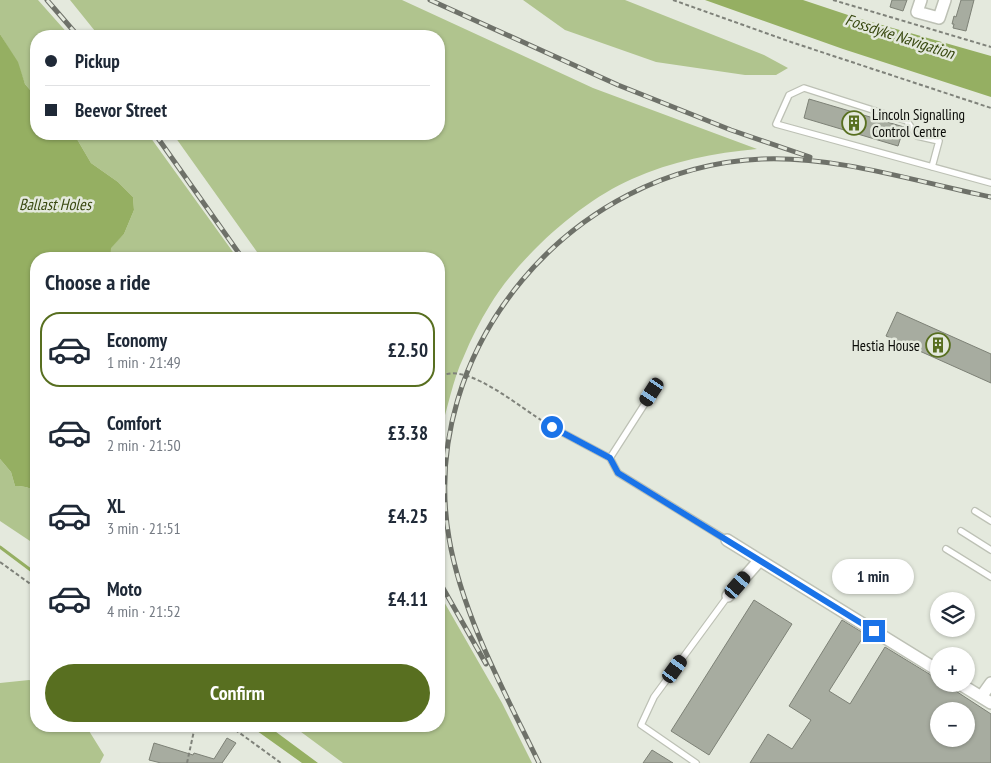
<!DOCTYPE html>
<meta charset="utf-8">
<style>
:root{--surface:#fff;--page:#f6f6f7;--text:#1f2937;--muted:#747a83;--line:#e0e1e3;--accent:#586f20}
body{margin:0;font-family:"PT Sans Narrow",sans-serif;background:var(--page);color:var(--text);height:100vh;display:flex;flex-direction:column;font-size:19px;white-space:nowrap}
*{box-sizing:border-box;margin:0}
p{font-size:16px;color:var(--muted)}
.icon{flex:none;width:28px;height:28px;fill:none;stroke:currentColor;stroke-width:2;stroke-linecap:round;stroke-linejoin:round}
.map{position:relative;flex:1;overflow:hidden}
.details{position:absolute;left:30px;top:252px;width:415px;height:480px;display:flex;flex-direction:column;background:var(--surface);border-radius:20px;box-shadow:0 1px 4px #0004}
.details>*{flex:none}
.guide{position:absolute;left:30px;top:30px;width:415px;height:110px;border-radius:20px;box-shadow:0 1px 4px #0004;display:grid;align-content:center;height:110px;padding:0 15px;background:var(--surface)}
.buttons{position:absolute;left:930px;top:592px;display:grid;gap:10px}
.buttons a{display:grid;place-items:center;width:45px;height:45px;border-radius:50%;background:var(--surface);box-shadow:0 1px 4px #0004;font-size:25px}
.end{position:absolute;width:22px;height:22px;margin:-11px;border:6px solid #1a73e8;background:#fff;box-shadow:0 0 0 2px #fff}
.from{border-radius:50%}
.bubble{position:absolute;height:35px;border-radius:18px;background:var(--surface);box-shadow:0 1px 4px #0004;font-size:16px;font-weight:700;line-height:35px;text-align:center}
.car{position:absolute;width:15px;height:30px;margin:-15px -8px;border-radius:6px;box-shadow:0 0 4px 1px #0007;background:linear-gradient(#222 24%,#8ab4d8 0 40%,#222 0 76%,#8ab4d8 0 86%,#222 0)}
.guide b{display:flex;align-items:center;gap:18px;height:48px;font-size:19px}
.guide b+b{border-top:1px solid var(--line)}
.guide i{width:12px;height:12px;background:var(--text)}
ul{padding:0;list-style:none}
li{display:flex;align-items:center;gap:15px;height:75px;margin:0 10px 8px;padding:0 5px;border:2px solid transparent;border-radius:20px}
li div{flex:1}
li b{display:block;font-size:19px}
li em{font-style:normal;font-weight:700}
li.active{border-color:var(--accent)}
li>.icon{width:45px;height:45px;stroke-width:1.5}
h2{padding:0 15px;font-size:22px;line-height:60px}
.action{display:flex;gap:10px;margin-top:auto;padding:10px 15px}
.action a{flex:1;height:58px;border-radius:30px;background:var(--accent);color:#fff;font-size:20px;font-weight:700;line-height:58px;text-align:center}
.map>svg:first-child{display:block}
.green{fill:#b0c48e}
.water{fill:#95af62}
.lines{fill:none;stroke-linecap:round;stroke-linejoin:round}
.stream{stroke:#95af62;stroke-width:3}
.building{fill:#a7aca0;stroke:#7d8176;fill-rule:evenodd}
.lane-casing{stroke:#bdc1b5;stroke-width:8}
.street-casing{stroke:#bdc1b5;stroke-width:14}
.path{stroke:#7f827a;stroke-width:2;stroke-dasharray:4 2.5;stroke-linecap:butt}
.lane{stroke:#fff;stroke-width:5.5}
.street{stroke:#fff;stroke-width:11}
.rail-casing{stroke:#6e7169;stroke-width:5}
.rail{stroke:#e4e9dd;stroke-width:3;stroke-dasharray:9;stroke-linecap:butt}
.route{stroke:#1a73e8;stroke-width:6}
.labels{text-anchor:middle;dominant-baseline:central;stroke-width:5;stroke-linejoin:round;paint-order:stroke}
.poi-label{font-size:15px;fill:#0b0c08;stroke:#e4e9dd;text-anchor:start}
.water-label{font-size:16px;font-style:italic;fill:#384810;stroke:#e4e9dd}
</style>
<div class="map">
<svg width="991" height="763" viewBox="0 0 991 763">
<rect width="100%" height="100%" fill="#e4e9dd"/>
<!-- green -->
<path class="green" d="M0,0H38L70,36H36V97L25,84L17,62L0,34Z
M70,0H402L593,88L757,149C714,153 672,161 632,179C581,201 519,257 490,305C480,321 471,339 464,356C452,381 448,409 439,435V259H262L173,134H439V36H99Z
M523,0H625L764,55L788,68L776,75H745L656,62L565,30Z
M74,134H148L238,259H110V248L124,234L134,210L133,197L118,182L91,163Z
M0,459L11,472L15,486C23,486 31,487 36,493V545L0,521Z
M439,593L502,703L532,763H343L293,726H439Z
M29,680L36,682V726H86L104,755L100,763H0V683Z"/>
<!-- water -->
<path class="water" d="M705,0H803L854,17L991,56V97L843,49Z
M0,34L18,62L25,84L36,97V134H74L91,163L118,182L133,197L134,210L124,234L111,248L110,259H36V493C31,487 23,486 15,486L11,472L0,459Z
M250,726H268L318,763H302Z"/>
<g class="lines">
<!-- stream -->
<path class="stream" d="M0,547L36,574"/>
</g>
<!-- building -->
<path class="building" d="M892,0H907L903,11L890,7Z
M961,0H974L966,31L953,28L954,24H952L954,16L956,17Z
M809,99L904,127L898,146L804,118Z
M897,312L991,354V383L886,336Z
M754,600L792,624L709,755L671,731Z
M842,620L865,634L829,691L850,704L885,647L939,680V684H945L991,714V763H750L768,734L792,749L811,720L789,706ZM939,711H966V739H939Z
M227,738L236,743L222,763H161L149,760L154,743L193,755L194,753L214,759Z
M652,750L673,763H643Z"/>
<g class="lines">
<!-- lane casing -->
<g class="lane-casing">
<path id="lane" d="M932,167L939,141L917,136L907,121L804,88L789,95L776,124L991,183
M552,427L610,458L618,473L727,540
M610,458L653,391
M975,511L991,521
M961,531L991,550
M946,549L991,577
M696,763L641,725L654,697L728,596"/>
</g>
<!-- street casing -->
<g class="street-casing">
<path id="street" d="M921,0L917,12L939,18L945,0
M727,540L939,671
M728,596L759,561
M960,684L991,703
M981,697L991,683"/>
</g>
<!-- path -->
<path class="path" d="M673,0L791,42L991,108
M833,0L991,47
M439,384L444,375C470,364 523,410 546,423
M0,562L36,588
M230,726L281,763
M187,763L195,726"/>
<!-- lane -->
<use href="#lane" class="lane"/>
<!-- street -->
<use href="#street" class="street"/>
<!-- rail casing -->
<g class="rail-casing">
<path id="rail" d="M47,0L78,36
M430,0L618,85L731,130L810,157
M155,134L243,259
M439,581L486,664
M539,763C505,693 462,615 449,538C417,349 571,167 762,159C838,156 917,182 991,197"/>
</g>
<!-- rail -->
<use href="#rail" class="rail"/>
</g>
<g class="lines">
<!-- route -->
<path class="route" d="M552,427L610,458L618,473L874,631"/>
</g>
<!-- icons -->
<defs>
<g id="building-ring" transform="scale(1.25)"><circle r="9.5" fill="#e4e9dd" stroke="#586f20" stroke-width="1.5"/><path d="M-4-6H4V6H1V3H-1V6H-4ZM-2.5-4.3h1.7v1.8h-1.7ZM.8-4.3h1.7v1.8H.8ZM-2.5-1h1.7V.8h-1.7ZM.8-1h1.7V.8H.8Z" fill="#586f20"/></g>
</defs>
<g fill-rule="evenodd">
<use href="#building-ring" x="854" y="123"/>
<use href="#building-ring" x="938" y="345"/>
</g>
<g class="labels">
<!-- poi labels -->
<g class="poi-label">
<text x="872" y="114">Lincoln Signalling<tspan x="872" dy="17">Control Centre</tspan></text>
<text x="920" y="345" text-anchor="end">Hestia House</text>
</g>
<!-- water labels -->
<g class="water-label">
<text transform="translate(900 36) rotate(18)">Fossdyke Navigation</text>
<text x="55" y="204">Ballast Holes</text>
</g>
</g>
</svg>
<div class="buttons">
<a><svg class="icon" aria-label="layers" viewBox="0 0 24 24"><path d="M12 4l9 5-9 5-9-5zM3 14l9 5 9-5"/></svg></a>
<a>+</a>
<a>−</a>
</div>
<i class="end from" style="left:552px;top:427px"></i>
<i class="end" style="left:874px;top:631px"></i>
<div class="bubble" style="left:832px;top:559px;width:82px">1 min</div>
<i class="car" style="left:652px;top:392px;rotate:213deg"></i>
<i class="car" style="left:738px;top:585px;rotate:41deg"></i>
<i class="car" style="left:675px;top:669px;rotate:36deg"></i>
<div class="guide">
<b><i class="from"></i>Pickup</b>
<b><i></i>Beevor Street</b>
</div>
<section class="details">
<h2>Choose a ride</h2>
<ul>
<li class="active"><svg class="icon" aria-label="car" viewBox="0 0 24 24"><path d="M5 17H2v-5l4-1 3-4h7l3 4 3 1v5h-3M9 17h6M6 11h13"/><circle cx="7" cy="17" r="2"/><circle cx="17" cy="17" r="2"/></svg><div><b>Economy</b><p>1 min · 21:49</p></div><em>£2.50</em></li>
<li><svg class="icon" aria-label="car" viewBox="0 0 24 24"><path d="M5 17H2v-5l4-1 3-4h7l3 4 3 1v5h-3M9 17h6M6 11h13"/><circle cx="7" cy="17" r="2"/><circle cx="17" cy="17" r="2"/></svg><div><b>Comfort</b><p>2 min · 21:50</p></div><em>£3.38</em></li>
<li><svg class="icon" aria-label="car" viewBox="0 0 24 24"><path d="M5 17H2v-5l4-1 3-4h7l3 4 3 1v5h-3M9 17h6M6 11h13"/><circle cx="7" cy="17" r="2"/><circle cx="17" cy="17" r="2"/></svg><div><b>XL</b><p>3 min · 21:51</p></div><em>£4.25</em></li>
<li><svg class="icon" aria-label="car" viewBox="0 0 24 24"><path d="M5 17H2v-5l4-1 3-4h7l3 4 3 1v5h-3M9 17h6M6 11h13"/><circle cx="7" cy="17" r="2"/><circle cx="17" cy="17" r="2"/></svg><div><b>Moto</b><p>4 min · 21:52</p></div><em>£4.11</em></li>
</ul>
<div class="action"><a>Confirm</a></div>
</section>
</div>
